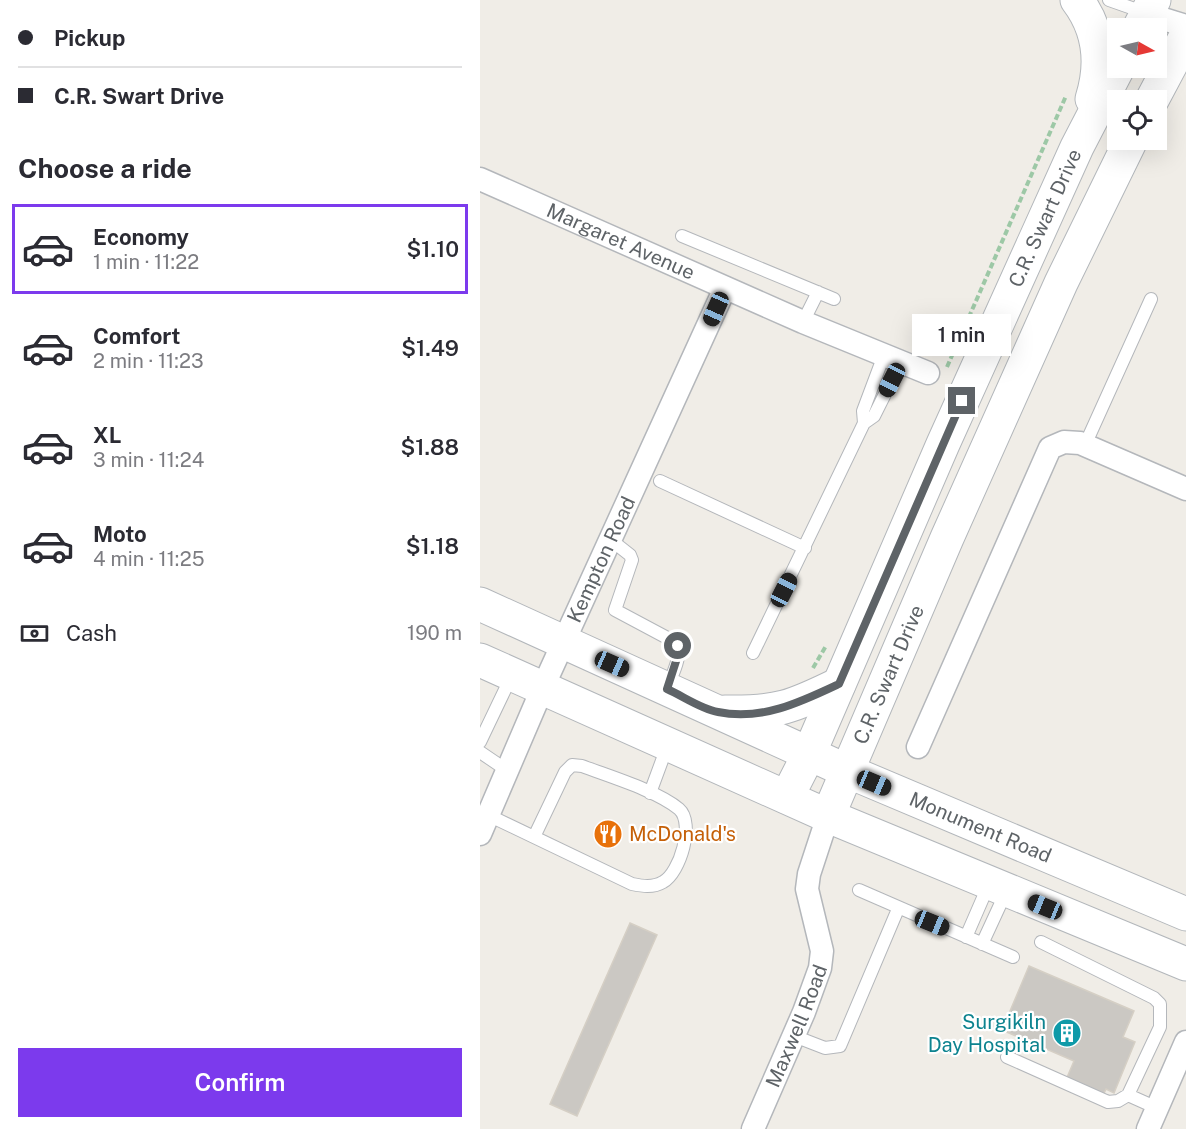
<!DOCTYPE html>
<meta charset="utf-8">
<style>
:root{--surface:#fff;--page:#f2f2f3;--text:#2b2b33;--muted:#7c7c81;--line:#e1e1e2;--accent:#7c3aed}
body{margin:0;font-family:"Public Sans",sans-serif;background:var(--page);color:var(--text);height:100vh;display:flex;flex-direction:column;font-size:22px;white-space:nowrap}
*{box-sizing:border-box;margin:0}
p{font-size:20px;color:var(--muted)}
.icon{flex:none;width:33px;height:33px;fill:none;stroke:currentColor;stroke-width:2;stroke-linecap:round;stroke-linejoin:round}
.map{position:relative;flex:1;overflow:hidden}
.side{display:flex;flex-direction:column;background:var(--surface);width:480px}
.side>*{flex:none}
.guide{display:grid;align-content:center;height:132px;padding:0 18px;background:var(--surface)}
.needle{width:39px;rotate:98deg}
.buttons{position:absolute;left:627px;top:18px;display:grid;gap:12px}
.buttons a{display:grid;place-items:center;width:60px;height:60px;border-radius:0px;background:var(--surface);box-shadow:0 6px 24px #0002;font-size:30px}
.end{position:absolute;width:27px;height:27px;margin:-14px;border:8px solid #5e6367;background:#fff;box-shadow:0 0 0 3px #fff}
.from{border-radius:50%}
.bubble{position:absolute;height:42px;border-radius:0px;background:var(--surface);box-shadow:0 6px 24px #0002;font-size:20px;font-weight:600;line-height:42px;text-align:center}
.car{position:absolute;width:18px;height:36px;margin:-18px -9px;border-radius:8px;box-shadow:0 0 4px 2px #0007;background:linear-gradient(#222 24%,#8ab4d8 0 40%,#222 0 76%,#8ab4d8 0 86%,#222 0)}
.guide b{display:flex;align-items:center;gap:21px;height:57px;font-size:22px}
.guide b+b{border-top:2px solid var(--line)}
.guide i{width:15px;height:15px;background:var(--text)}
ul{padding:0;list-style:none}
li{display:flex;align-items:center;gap:18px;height:90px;margin:0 12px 9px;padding:0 6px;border:3px solid transparent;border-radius:0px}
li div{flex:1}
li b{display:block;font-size:22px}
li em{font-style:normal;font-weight:600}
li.on{border-color:var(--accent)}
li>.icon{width:54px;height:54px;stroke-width:1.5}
h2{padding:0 18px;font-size:27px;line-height:72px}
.pay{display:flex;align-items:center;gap:15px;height:66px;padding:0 18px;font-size:22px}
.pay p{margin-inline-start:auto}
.button{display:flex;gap:12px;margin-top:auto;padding:12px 18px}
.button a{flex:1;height:69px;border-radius:0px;background:var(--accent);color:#fff;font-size:24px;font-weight:600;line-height:69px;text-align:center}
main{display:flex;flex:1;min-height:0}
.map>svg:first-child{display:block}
.building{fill:#cbc8c3;stroke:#d5cfc5;stroke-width:1.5}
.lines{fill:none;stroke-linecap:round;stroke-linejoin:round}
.service-casing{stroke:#b4b7bb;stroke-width:14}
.minor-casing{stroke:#b4b7bb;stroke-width:25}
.secondary-casing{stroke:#b3b7bb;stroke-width:35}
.path{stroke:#9dc8a6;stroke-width:4;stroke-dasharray:6 3;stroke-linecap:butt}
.service{stroke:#fff;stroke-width:12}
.minor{stroke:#fff;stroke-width:22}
.secondary{stroke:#fff;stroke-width:33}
.route{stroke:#5e6367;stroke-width:8}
.labels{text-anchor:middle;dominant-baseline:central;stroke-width:4.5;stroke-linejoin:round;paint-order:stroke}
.street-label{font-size:20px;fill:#5e6367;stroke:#fff}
.food-label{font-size:20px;fill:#c56008;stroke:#fff;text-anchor:start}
.culture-label{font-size:20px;fill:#0d838f;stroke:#fff;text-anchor:end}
</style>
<main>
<section class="side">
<div class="guide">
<b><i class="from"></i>Pickup</b>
<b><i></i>C.R. Swart Drive</b>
</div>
<h2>Choose a ride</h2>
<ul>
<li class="on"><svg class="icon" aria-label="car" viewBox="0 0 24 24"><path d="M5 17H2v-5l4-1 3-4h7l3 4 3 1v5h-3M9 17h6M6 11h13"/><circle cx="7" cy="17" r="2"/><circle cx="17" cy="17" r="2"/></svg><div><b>Economy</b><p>1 min · 11:22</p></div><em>$1.10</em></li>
<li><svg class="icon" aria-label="car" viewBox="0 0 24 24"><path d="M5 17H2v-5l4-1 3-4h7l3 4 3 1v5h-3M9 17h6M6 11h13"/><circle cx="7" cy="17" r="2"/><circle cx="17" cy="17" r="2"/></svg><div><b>Comfort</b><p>2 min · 11:23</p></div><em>$1.49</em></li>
<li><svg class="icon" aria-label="car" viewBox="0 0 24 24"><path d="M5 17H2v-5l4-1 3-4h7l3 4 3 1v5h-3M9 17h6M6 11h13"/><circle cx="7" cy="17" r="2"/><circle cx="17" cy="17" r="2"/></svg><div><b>XL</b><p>3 min · 11:24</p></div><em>$1.88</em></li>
<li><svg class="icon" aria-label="car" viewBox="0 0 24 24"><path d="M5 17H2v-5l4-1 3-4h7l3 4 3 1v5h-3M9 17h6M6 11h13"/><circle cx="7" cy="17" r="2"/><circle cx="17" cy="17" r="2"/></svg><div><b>Moto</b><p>4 min · 11:25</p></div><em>$1.18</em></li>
</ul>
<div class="pay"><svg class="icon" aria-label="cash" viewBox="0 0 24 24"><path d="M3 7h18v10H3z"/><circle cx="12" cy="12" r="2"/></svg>Cash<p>190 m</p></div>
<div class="button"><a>Confirm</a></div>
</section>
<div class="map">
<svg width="706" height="1129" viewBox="0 0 706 1129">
<rect width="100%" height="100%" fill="#f0ede7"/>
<!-- building -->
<path class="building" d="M150,923L177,935L97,1116L70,1104Z
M549,966L654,1011L643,1037L655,1042L634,1093L626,1089L622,1098L585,1082L594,1061L522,1030Z"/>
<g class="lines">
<!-- service casing -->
<g class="service-casing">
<path id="service" d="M629,0L666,13
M202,236L354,299
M323,322L338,292
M384,423L394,416L421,362
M605,445L671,299
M180,481L325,548
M131,540L150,555L152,560L135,610L195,642C204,654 192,675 187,688
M273,653L384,423L383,411L404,355
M0,742L32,675
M0,752L28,771
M170,793L187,747
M8,815L152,884C162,886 173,888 183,882C200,873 215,823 199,809C178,791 128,776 102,766L92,765L85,772L54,837
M379,890L533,957
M486,937L509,884
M502,944L526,892
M314,1036L345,1048L360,1046L418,909
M527,1057L628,1102L638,1101L648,1095L680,1027V1004L674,998L561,942
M648,1095L677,1108"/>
</g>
<!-- minor casing -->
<g class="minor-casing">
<g id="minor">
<path d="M667,14L706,26"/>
<path id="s1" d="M0,179L323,322L448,373"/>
<path d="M438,747L570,448L584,442L600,443L706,489"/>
<path id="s2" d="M0,834L63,687L245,288"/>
<path id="s3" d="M273,1129L324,1012L340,968L342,951L327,889L329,874L348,816"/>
<path d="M668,1129L706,1042"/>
</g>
</g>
<!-- secondary casing -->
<g class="secondary-casing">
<g id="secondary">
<path d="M597,0C619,29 623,64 612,99"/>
<path d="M659,28L674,0"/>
<path d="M672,100L706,36"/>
<path id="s4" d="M0,604L367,771L706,914"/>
<path d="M0,660L348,816L706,964"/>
<path d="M245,712C298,713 312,707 359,684"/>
<path id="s5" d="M307,797L329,754L463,444L597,147L638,68"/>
<path id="s6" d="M348,816L467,538L581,283L651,140"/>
</g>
</g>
<!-- path -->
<path class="path" d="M467,367L586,96
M333,668L346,646"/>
<!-- service -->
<use href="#service" class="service"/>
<!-- minor -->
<use href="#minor" class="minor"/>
<!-- secondary -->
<use href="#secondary" class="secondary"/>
</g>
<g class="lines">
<!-- route -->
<path class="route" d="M198,646V655L187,689C203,696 221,709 238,712C282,721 321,702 359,684L482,401"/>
</g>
<!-- icons -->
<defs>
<g id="restaurant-disc" transform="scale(1.5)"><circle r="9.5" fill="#e8710a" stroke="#fff"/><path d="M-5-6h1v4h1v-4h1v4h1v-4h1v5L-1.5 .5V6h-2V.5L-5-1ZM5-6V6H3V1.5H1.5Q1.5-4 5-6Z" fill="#fff"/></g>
<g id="building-disc" transform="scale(1.5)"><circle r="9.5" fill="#0f9aa8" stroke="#fff"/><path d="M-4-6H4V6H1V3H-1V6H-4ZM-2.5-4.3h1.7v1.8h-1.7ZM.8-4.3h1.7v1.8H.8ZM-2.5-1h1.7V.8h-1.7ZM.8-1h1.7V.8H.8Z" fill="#fff"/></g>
</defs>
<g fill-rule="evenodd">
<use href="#restaurant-disc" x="128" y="834"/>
<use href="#building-disc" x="587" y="1033"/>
</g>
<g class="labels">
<!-- street labels -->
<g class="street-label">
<text stroke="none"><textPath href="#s5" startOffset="634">C.R. Swart Drive</textPath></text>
<text stroke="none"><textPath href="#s1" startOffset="154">Margaret Avenue</textPath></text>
<text stroke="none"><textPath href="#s2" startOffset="300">Kempton Road</textPath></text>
<text stroke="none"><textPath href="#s6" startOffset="154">C.R. Swart Drive</textPath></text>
<text stroke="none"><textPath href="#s4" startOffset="548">Monument Road</textPath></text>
<text stroke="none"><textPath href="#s3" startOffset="112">Maxwell Road</textPath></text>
</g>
<!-- food labels -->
<g class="food-label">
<text x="149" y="834">McDonald's</text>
</g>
<!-- culture labels -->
<g class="culture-label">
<text x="566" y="1022">Surgikiln<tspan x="566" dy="23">Day Hospital</tspan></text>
</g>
</g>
</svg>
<div class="buttons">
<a><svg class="needle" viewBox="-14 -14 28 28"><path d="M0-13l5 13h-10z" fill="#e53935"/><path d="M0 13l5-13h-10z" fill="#7c7c81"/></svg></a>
<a><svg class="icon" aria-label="locate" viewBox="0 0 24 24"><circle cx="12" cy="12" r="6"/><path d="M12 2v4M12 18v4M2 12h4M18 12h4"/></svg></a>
</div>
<i class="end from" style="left:198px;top:646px"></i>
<i class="end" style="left:482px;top:401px"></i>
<div class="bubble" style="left:432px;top:314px;width:99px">1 min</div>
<i class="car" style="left:236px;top:309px;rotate:204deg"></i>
<i class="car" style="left:412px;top:380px;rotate:207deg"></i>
<i class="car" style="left:304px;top:590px;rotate:27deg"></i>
<i class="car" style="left:132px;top:664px;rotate:114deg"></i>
<i class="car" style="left:394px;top:783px;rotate:113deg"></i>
<i class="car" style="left:565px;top:907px;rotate:292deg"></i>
<i class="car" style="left:452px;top:923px;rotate:112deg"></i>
</div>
</main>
